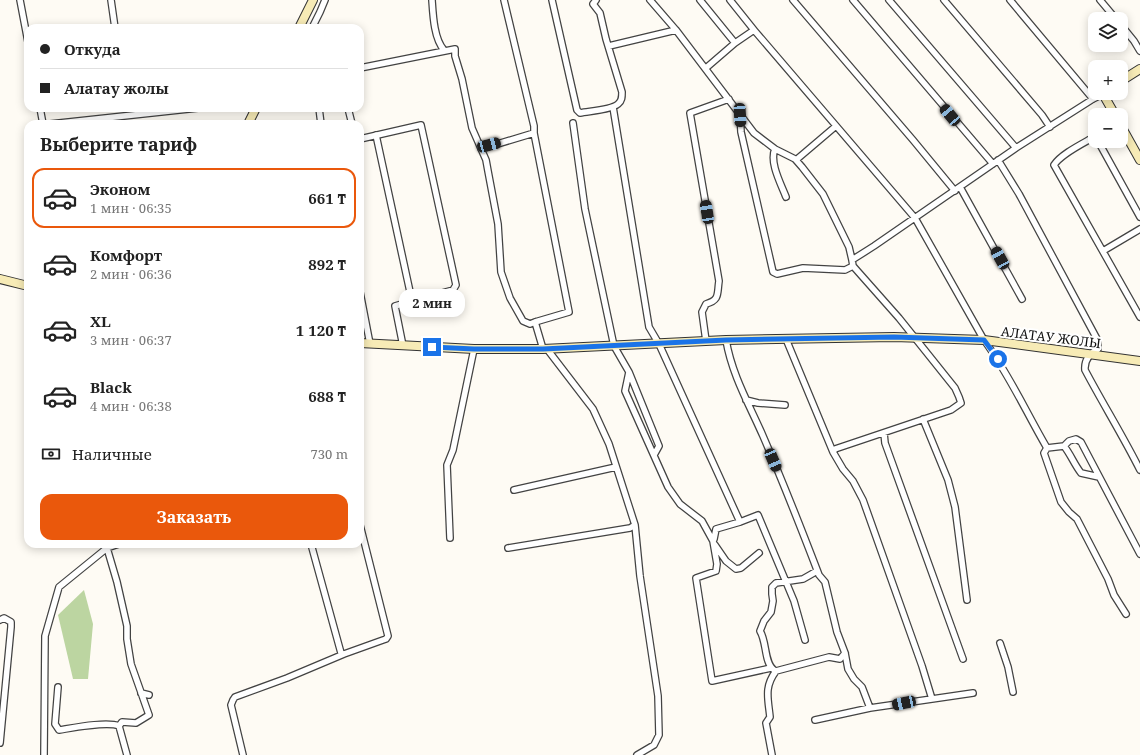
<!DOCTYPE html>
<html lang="ru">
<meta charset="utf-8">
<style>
:root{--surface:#fff;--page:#f2f2f2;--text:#222;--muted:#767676;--line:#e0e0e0;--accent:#ea580c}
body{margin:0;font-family:"Noto Serif",serif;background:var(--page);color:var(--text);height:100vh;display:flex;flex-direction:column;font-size:15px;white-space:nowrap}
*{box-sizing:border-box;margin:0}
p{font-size:13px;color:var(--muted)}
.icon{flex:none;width:22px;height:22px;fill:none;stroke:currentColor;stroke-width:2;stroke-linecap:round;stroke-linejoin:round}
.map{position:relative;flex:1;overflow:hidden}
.side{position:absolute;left:24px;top:120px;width:340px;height:428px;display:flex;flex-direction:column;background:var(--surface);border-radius:12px;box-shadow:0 2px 10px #0003}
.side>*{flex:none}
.hud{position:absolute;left:24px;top:24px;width:340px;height:88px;border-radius:12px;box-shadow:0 2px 10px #0003;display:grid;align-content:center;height:88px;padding:0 16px;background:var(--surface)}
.controls{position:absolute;left:1088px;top:12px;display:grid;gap:8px}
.controls a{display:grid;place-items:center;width:40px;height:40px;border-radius:8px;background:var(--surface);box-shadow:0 2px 10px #0003;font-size:20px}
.end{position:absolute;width:18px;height:18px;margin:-9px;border:5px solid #1a73e8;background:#fff;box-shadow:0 0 0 2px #fff}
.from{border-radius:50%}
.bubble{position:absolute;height:28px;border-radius:12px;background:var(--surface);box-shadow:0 2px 10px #0003;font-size:13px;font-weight:700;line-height:28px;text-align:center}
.car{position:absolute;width:12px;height:24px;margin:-12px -6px;border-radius:5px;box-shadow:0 0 3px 1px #0007;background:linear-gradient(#222 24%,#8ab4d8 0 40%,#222 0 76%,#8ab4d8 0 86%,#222 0)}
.hud b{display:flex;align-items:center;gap:14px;height:38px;font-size:15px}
.hud b+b{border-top:1px solid var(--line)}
.hud i{width:10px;height:10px;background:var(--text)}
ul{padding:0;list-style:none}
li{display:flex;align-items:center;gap:12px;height:60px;margin:0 8px 6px;padding:0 8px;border:2px solid transparent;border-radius:12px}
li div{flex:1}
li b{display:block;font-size:15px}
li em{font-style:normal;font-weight:700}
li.selected{border-color:var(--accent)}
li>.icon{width:36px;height:36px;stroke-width:1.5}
h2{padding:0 16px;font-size:18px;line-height:48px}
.pay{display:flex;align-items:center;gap:10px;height:44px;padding:0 16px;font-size:15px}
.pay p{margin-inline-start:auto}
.action{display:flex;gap:8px;margin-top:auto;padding:8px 16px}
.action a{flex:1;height:46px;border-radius:12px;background:var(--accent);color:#fff;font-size:16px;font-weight:700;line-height:46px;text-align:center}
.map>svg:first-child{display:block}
.forest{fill:#bcd5a1}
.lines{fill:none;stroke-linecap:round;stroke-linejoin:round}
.street-casing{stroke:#434343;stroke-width:8}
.secondary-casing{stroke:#323232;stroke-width:10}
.street{stroke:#fff;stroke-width:5.5}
.secondary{stroke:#f7ebb6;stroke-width:8}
.route{stroke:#1a73e8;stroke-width:5}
.labels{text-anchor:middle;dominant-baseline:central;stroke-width:4;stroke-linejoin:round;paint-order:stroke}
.street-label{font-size:13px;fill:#101010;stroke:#fff}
</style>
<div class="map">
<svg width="1140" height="755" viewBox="0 0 1140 755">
<rect width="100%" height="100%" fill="#fefbf4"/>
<!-- forest -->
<path class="forest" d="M84,590L93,624L88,679H73L58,615Z"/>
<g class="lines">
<!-- street casing -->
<g class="street-casing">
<path id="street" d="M20,0L28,42
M111,0L115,28
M432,0C433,15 434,39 444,50
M504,0L534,126V133L569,312L535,322
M552,0L577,110L580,113C590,111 611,110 618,104C622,101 622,97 622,92L606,39L600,13L593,4L596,0
M650,0L676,30L754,133L775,149L795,159L802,167L823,194L849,247L852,260
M700,0L735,43
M730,0L754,30
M793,0L913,140L955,191
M853,0L993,164
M889,0L1016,148
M944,0L1042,115L1050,127
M1010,0L1093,99
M1100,0L1116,19
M1121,25L1134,41L1140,51
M312,28L320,12L325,0
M609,46L676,30
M360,68L455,49V56L462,79L472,128L486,160L488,171L498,224L501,272L510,298L523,321L530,324L535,322L543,349
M706,68L735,43L754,30L915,218L984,340C1009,374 1026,412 1047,448L1064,446L1069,441L1076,439L1081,442L1140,554
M40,108L43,124
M319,108L321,124
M348,108L352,124
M740,115L741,132L773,272L777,274L803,268L845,270L853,266
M573,123L585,209L614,346L629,372L625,391L668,487L680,504L702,521L713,541L714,539L716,529L740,522L659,344L649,327L613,107
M50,124L198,108
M376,135L412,301L395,306L403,346
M1095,138L1094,137C1082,144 1061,154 1054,165L1140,317
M360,139L421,125L456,285L453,290L412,301
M1098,141L1140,217
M481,149L534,133
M775,149C769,162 781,184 786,197
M796,160L836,126
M998,160L1019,194L1097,339L1098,349C1089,354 1084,360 1085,370C1103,404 1123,436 1140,470
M960,187L1022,299
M1103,251L1140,229
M360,292L370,344
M786,339L833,452
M726,340C732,375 749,404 763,436C783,482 801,528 819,575L825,582L837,632L845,653L848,669L854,679L862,687L870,708
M706,341L702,312L706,304C720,300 717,294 719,281L690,113L729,99
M629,372L659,446L654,455
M746,400L758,403L785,405
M923,419L948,480L955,507L967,600
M884,433L885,443L963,659
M1064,446C1071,455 1074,464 1081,473L1099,477
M1047,448L1044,453L1061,502L1069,512L1077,519L1108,579L1114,595L1126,614
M514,490L616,467
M740,522L758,515L794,601L805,640
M635,525L640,576L658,696L659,735L654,745L637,755
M450,538L447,465L453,450L474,349
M713,541L717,564L716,571L696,578L712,681L771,668
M119,544L107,548L117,582L127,626V639L131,664L149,715L136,723L122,722L119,726L127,755
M311,544L341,653L344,654L383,640L386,639L388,636L360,525
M715,545L726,561L736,569L741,568L759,553
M508,548L630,528L635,525L609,444L593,409L547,349
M0,620L4,618L11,622V627L0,743
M1000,643L1008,667L1013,692
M774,670C764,663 767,642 760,631L764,621L771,612L773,601L772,594V587L776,583L803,579L817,571
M58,687L55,724L59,730C72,728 107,721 119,726
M141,693L149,695
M932,699L973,693
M815,720L870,708L932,699L922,666L863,500L853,481L843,469L833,452L835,449L951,410L961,403L959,397L955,388L899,318L853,266L852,260L874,246L1016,148L1093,99L1103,94
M44,755L45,636L59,587L107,548V544
M243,755L231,705L233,700L235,697L287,678L344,654
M772,755L766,723L770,717C768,698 764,687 776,671L829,657L840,659L845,653"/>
</g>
<!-- secondary casing -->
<g class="secondary-casing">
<path id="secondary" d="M299,28L313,0
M1121,81L1140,69
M1105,93L1103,94L1115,115
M248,124L256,108
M1121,126L1140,160
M0,279L28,286
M360,343L474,349H543L726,340L894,337L984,340L1140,361"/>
</g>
<!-- street -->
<use href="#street" class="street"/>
<!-- secondary -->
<use href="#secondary" class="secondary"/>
</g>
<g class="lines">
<!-- route -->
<path class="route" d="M432,347L474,349H543L726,340L894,337L984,340L998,359"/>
</g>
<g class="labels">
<!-- street labels -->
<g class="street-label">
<text transform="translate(1051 337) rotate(7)">АЛАТАУ ЖОЛЫ</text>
</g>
</g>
</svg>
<div class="controls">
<a><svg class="icon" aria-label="layers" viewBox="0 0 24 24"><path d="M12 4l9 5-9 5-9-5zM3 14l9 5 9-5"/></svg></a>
<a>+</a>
<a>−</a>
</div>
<i class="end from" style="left:998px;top:359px"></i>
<i class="end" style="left:432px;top:347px"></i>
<div class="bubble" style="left:399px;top:289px;width:66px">2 мин</div>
<i class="car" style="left:740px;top:115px;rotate:177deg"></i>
<i class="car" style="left:950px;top:115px;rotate:320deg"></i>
<i class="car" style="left:489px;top:145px;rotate:75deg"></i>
<i class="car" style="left:707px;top:212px;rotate:351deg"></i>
<i class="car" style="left:1000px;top:258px;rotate:331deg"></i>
<i class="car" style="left:773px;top:460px;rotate:157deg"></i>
<i class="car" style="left:904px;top:703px;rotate:258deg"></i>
<div class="hud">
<b><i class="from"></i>Откуда</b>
<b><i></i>Алатау жолы</b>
</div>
<section class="side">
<h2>Выберите тариф</h2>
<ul>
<li class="selected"><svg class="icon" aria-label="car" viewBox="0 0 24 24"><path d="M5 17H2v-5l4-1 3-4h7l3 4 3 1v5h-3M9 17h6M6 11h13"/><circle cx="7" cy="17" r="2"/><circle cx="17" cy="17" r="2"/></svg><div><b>Эконом</b><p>1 мин · 06:35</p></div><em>661 ₸</em></li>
<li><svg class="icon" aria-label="car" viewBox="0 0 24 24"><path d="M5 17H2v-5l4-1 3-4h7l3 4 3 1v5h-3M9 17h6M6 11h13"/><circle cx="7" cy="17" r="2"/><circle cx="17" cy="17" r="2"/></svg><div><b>Комфорт</b><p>2 мин · 06:36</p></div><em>892 ₸</em></li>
<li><svg class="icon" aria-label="car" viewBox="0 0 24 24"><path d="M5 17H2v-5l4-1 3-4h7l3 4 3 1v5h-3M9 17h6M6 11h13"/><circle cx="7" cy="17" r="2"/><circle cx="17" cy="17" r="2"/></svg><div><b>XL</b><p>3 мин · 06:37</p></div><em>1 120 ₸</em></li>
<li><svg class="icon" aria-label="car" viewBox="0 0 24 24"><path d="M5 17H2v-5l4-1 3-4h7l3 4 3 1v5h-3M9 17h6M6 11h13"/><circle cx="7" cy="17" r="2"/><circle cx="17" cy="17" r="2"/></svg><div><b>Black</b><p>4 мин · 06:38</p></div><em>688 ₸</em></li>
</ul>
<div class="pay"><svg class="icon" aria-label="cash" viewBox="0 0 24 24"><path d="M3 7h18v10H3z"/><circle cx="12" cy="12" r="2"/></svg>Наличные<p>730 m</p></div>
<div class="action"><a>Заказать</a></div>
</section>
</div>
